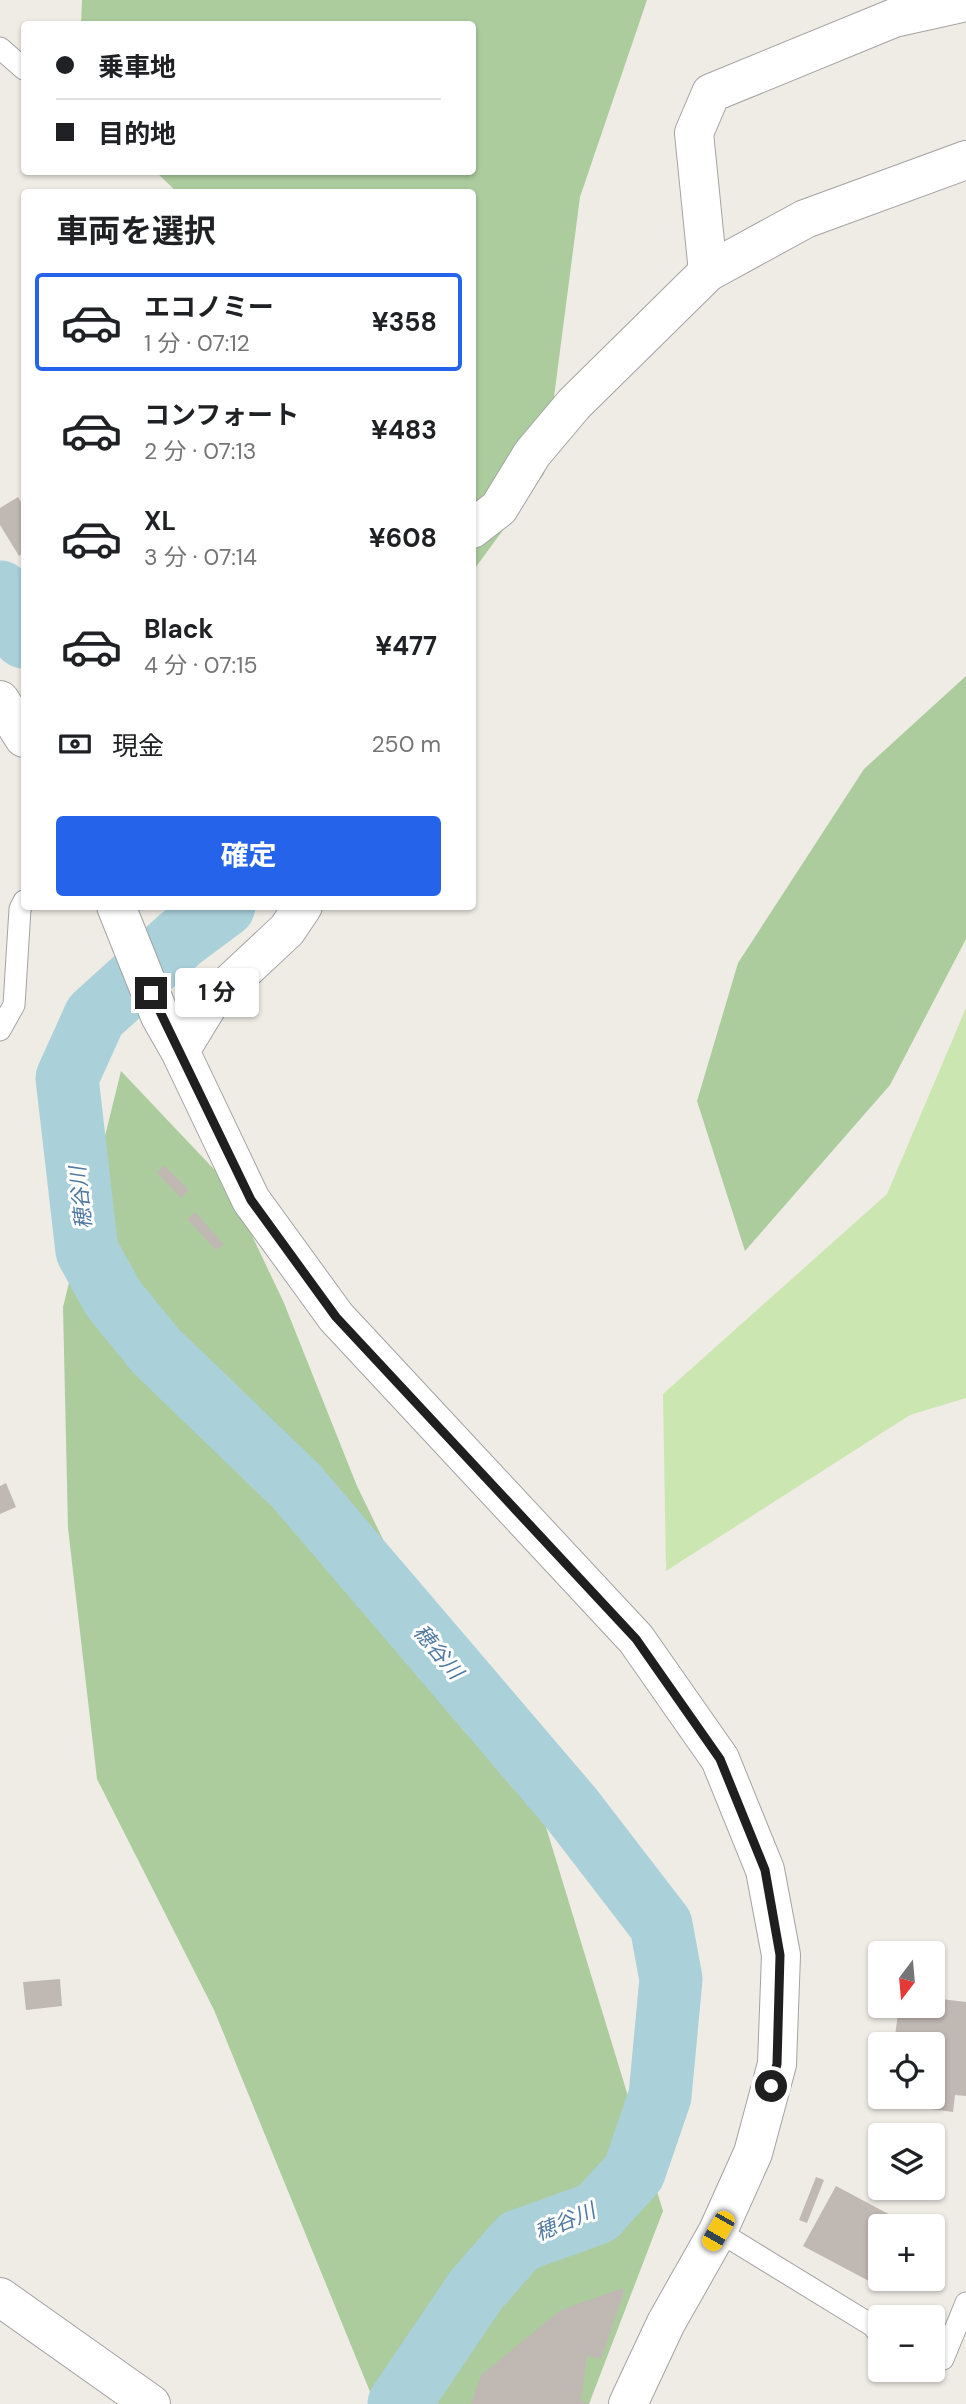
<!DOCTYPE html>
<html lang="ja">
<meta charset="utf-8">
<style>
:root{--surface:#fff;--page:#f6f6f6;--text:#202124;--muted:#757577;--line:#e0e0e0;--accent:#2563eb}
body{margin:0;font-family:"DM Sans","Noto Sans JP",sans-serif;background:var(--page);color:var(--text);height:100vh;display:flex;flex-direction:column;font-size:26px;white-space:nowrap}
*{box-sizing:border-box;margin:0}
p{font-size:23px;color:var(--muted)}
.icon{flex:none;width:38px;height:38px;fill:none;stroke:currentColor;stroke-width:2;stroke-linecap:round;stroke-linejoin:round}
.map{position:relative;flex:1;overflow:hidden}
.drawer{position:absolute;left:21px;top:189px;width:455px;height:721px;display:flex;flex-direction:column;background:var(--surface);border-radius:7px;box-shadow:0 2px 5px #0004}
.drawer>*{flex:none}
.banner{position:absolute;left:21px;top:21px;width:455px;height:154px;border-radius:7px;box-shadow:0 2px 5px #0004;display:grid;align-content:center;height:154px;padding:0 35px;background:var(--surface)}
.needle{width:46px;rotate:196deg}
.controls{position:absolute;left:868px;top:1941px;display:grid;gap:14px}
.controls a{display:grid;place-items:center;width:77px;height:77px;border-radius:7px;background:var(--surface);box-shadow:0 2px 5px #0004;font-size:35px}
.end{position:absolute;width:32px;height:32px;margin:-16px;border:9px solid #1f1f1f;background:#fff;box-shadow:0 0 0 4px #fff}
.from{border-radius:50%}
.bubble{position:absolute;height:49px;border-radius:7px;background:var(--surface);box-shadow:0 2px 5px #0004;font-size:23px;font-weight:700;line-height:49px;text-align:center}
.car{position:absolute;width:21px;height:42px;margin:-21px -10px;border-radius:9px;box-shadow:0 0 5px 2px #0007;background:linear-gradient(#f5c518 24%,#345 0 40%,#f5c518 0 76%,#345 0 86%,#f5c518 0)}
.banner b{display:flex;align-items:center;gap:24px;height:66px;font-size:26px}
.banner b+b{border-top:2px solid var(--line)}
.banner i{width:18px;height:18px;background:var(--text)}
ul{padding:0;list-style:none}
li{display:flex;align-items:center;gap:21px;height:98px;margin:0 14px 10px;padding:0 21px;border:4px solid transparent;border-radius:7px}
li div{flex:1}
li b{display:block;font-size:26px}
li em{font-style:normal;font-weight:700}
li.active{border-color:var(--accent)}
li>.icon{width:63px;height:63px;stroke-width:1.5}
h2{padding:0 35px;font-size:32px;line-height:84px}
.pay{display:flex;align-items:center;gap:18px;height:77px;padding:0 35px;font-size:26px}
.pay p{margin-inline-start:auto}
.action{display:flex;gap:14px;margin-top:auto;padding:14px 35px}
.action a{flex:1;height:80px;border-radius:7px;background:var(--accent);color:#fff;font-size:28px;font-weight:700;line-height:80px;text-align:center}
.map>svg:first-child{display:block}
.grass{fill:#cbe6b0}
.forest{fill:#accc9e}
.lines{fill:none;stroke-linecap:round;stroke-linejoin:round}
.river{stroke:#aad0da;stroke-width:63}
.building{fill:#c0b8b3}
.service-casing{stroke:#a3a3a3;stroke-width:23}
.minor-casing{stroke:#a3a3a3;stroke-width:40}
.tertiary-casing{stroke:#a3a3a3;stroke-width:40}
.service{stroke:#fff;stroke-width:21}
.minor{stroke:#fff;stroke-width:38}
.tertiary{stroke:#fff;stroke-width:38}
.route{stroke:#1f1f1f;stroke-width:9}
.labels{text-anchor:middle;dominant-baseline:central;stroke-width:6;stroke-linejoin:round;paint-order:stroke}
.water-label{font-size:21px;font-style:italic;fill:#4f79a1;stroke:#fff}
</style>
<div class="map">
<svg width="966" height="2404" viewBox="0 0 966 2404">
<rect width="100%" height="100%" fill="#efece6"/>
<!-- grass -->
<path class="grass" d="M966,1008V1398L910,1415L666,1571L663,1394L887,1194Z"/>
<!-- forest -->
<path class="forest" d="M82,0H647L580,197L544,474L473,571L472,192H177L156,172H472V24H81Z
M966,676V939L890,1085L745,1251L697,1101L738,963L864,769Z
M121,1071L227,1183L284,1303L357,1486L436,1648L528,1768L663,2211L589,2404H375L214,2010L97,1779L68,1528L63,1307Z"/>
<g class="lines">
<!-- river -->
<path class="river" d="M0,592L24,637
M224,906L181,938L95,1016L67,1078L87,1251L113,1298L156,1351L296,1486L571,1808L661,1925L671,1979L660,2096L634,2172L597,2213L519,2241L476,2290L399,2404"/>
</g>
<!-- building -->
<path class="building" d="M18,497L24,507V552L19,556L0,525V508Z
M164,1165L189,1190L181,1198L157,1173Z
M195,1212L224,1244L216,1250L187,1219Z
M6,1483L16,1507L0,1514V1486Z
M60,1979L62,2006L26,2010L23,1982Z
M933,1998L966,2002V2096L955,2095L953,2112L887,2103V2096H933V2044H894L899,2006H933Z
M816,2177L824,2180L807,2223L799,2220Z
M836,2186L911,2226H880V2278H889L884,2289L803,2246Z
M623,2288V2295L601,2359L587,2356L581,2401L590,2404H471L481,2375L561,2310Z"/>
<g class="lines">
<!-- service casing -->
<g class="service-casing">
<path id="service" d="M0,48L24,69
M0,1030L14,1005L20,909L24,901
M718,2231L873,2326L880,2336
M933,2362L943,2359L966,2303"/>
</g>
<!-- minor casing -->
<g class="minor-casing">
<path id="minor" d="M966,2L894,18L711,93L694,133L708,272L805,219L966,160
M0,2297L151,2404"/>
</g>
<!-- tertiary casing -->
<g class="tertiary-casing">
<path id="tertiary" d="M472,529L499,508L532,454L574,404L708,272
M0,700L24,738
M116,906L160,1016L180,1051L251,1200L336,1317L636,1639L720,1759L765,1870L781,1955L777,2064L753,2153L718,2231L666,2323L628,2404
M180,1051L210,1002L287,930L303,906"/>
</g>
<!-- service -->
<use href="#service" class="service"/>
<!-- minor -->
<use href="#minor" class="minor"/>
<!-- tertiary -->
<use href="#tertiary" class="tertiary"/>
</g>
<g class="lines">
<!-- route -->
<path class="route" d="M151,993L251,1200L336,1317L636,1639L720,1759L765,1870L780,1955L777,2064L771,2086"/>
</g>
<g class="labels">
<!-- water labels -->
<g class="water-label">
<text transform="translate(81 1198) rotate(-96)">穂谷川</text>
<text transform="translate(438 1652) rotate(50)">穂谷川</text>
<text transform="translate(565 2222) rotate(-23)">穂谷川</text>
</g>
</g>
</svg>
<div class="controls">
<a><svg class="needle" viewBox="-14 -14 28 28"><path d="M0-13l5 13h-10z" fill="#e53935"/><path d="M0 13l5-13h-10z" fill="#757577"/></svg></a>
<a><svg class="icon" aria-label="locate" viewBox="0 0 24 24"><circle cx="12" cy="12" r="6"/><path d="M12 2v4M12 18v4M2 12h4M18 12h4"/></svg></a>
<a><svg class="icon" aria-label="layers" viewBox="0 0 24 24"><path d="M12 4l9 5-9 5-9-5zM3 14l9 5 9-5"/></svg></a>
<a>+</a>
<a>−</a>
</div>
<i class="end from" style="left:771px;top:2086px"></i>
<i class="end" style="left:151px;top:993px"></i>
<div class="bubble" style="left:175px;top:968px;width:84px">1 分</div>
<i class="car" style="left:718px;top:2231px;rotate:210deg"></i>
<div class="banner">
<b><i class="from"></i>乗車地</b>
<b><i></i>目的地</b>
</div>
<section class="drawer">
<h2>車両を選択</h2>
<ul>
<li class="active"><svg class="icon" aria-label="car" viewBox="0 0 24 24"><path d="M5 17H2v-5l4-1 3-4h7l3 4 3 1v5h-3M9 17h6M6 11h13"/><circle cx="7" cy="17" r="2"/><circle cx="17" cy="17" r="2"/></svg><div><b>エコノミー</b><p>1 分 · 07:12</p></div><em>¥358</em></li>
<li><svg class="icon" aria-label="car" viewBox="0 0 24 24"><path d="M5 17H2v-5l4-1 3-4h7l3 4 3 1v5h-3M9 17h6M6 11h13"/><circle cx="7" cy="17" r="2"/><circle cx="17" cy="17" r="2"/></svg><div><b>コンフォート</b><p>2 分 · 07:13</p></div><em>¥483</em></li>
<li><svg class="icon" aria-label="car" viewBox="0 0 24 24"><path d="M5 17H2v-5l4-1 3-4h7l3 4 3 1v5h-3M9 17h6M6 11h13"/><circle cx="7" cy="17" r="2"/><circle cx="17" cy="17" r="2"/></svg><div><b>XL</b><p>3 分 · 07:14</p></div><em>¥608</em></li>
<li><svg class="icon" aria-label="car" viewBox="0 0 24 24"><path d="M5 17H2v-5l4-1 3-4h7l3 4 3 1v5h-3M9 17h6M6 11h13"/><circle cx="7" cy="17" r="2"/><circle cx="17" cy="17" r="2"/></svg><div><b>Black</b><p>4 分 · 07:15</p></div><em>¥477</em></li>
</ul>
<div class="pay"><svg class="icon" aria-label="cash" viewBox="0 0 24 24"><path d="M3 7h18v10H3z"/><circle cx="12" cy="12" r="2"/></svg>現金<p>250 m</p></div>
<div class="action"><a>確定</a></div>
</section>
</div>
